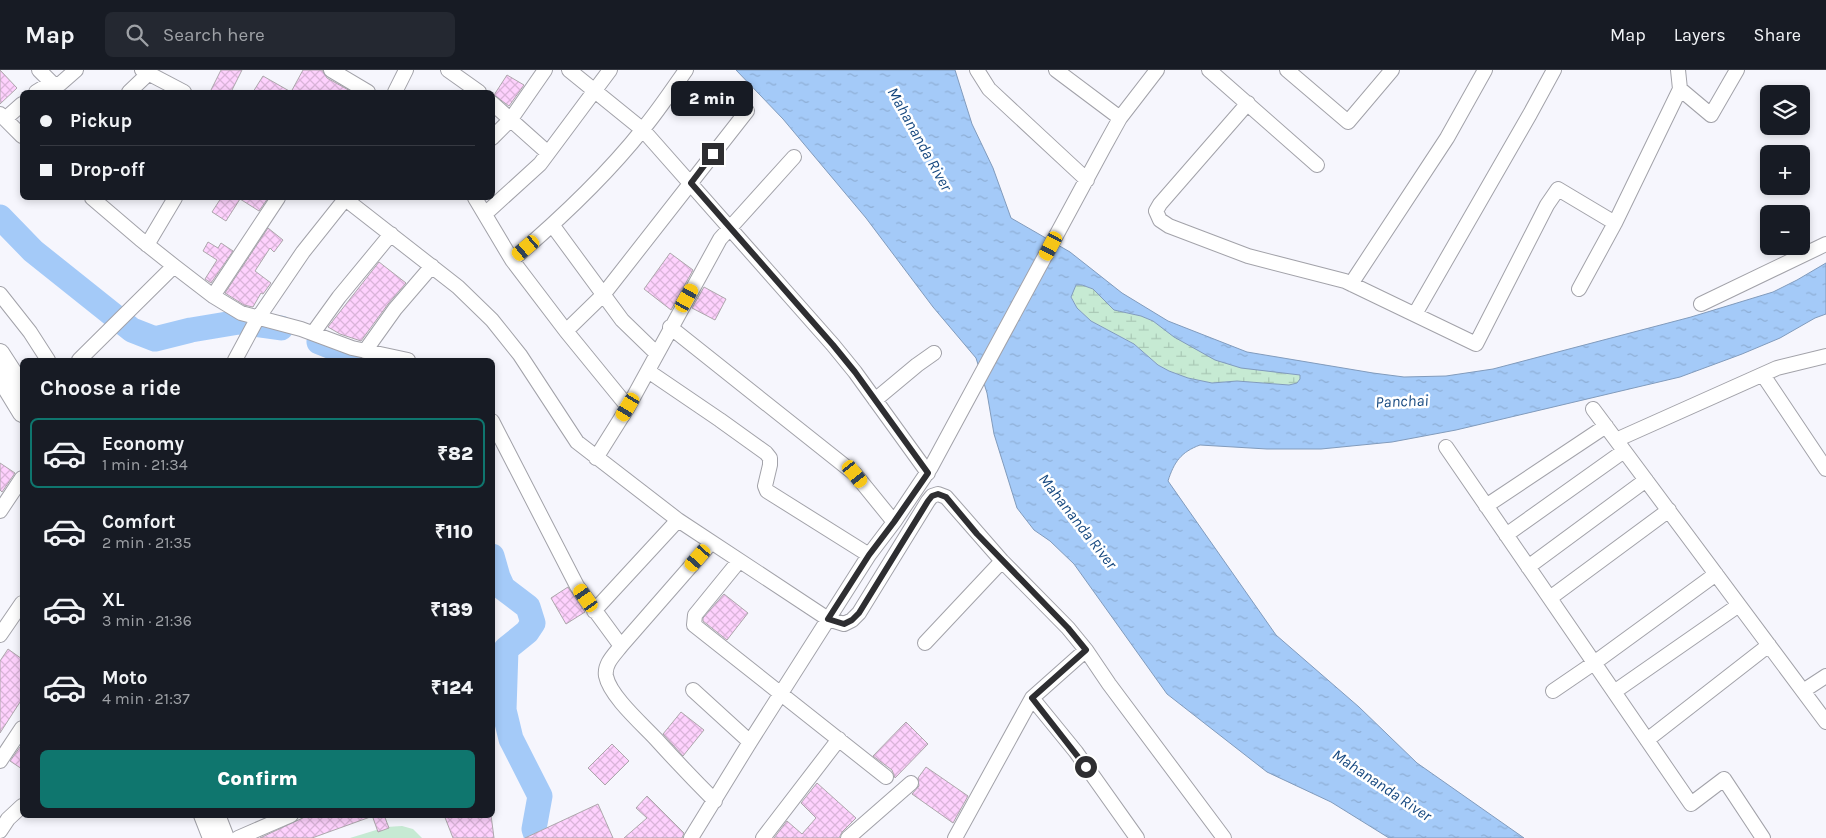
<!DOCTYPE html>
<meta charset="utf-8">
<style>
:root{--surface:#171b24;--page:#242831;--text:#f1f3f6;--muted:#9ea1a6;--line:#363941;--accent:#0f766e}
body{margin:0;font-family:Karla,sans-serif;background:var(--page);color:var(--text);height:100vh;display:flex;flex-direction:column;font-size:19px;white-space:nowrap}
*{box-sizing:border-box;margin:0}
p{font-size:16px;color:var(--muted)}
.icon{flex:none;width:28px;height:28px;fill:none;stroke:currentColor;stroke-width:2;stroke-linecap:round;stroke-linejoin:round}
.map{position:relative;flex:1;overflow:hidden}
.panel{position:absolute;left:20px;top:288px;width:475px;height:460px;display:flex;flex-direction:column;background:var(--surface);border-radius:8px;box-shadow:0 2px 8px #0003}
.panel>*{flex:none}
.guide{position:absolute;left:20px;top:20px;width:475px;height:110px;border-radius:8px;box-shadow:0 2px 8px #0003;display:grid;align-content:center;height:110px;padding:0 20px;background:var(--surface)}
.tools{position:absolute;left:1760px;top:15px;display:grid;gap:10px}
.tools a{display:grid;place-items:center;width:50px;height:50px;border-radius:8px;background:var(--surface);box-shadow:0 2px 8px #0003;font-size:25px}
.end{position:absolute;width:22px;height:22px;margin:-11px;border:6px solid #2e2e31;background:#fff;box-shadow:0 0 0 2px #fff}
.from{border-radius:50%}
.bubble{position:absolute;height:35px;border-radius:8px;background:var(--surface);box-shadow:0 2px 8px #0003;font-size:16px;font-weight:800;line-height:35px;text-align:center}
.car{position:absolute;width:15px;height:30px;margin:-15px -8px;border-radius:6px;box-shadow:0 0 4px 1px #0007;background:linear-gradient(#f5c518 24%,#345 0 40%,#f5c518 0 76%,#345 0 86%,#f5c518 0)}
.guide b{display:flex;align-items:center;gap:18px;height:48px;font-size:19px}
.guide b+b{border-top:1px solid var(--line)}
.guide i{width:12px;height:12px;background:var(--text)}
ul{padding:0;list-style:none}
li{display:flex;align-items:center;gap:15px;height:70px;margin:0 10px 8px;padding:0 10px;border:2px solid transparent;border-radius:8px}
li div{flex:1}
li b{display:block;font-size:19px}
li em{font-style:normal;font-weight:800}
li.selected{border-color:var(--accent)}
li>.icon{width:45px;height:45px;stroke-width:1.5}
h2{padding:0 20px;font-size:22px;line-height:60px}
.cta{display:flex;gap:10px;margin-top:auto;padding:10px 20px}
.cta a{flex:1;height:58px;border-radius:8px;background:var(--accent);color:#fff;font-size:20px;font-weight:800;line-height:58px;text-align:center}
header{display:flex;align-items:center;gap:30px;box-sizing:border-box;height:70px;padding:0 25px;background:var(--surface);border-bottom:1px solid var(--line)}
header strong{font-size:24px}
nav{display:flex;gap:28px;margin-inline-start:auto;font-size:18px}
.search{width:350px;height:45px;background:var(--page);display:flex;align-items:center;gap:12px;box-sizing:border-box;padding:0 18px;border-radius:8px;color:var(--muted);font-size:19px}
.map>svg:first-child{display:block}
.grass{fill:#c6ead3}
.wetland{fill:url(#wetland-marsh)}
.water{fill:url(#water-ripples);stroke:#819bbc;fill-rule:evenodd}
.lines{fill:none;stroke-linecap:round;stroke-linejoin:round}
.river{stroke:#a4caf8;stroke-width:25}
.building{fill:url(#building-cross-hatch);stroke:#ada7ac}
.minor-casing{stroke:#a2a2a9;stroke-width:16}
.major-casing{stroke:#a2a2a9;stroke-width:20}
.minor{stroke:#fff;stroke-width:14}
.major{stroke:#fff;stroke-width:18}
.route{stroke:#2e2e31;stroke-width:6}
.labels{text-anchor:middle;dominant-baseline:central;stroke-width:5;stroke-linejoin:round;paint-order:stroke}
.water-label{font-size:16px;font-style:italic;fill:#174980;stroke:#fff}
</style>
<header>
<strong>Map</strong>
<div class="search"><svg class="icon" aria-label="search" viewBox="0 0 24 24"><circle cx="10" cy="10" r="6"/><path d="M15 15l6 6"/></svg>Search here</div>
<nav><a>Map</a><a>Layers</a><a>Share</a></nav>
</header>
<div class="map">
<svg width="1826" height="768" viewBox="0 0 1826 768">
<defs>
<pattern id="wetland-marsh" width="20" height="14" patternUnits="userSpaceOnUse" patternTransform="scale(1.25)"><rect width="20" height="14" fill="#c6ead3"/><path d="M1 5h8M5 5V1M11 12h8M15 12V8" fill="none" stroke="#aac9b6"/></pattern>
<pattern id="water-ripples" width="26" height="14" patternUnits="userSpaceOnUse" patternTransform="scale(1.25)"><rect width="26" height="14" fill="#a4caf8"/><path d="M2 4q2-2 4 0t4 0M15 11q2-2 4 0t4 0" fill="none" stroke="#8eaed5"/></pattern>
<pattern id="building-cross-hatch" width="8" height="8" patternUnits="userSpaceOnUse" patternTransform="scale(1.25)"><rect width="8" height="8" fill="#fed1fd"/><path d="M0 0l8 8M0 8l8-8" fill="none" stroke="#dab4d9"/></pattern>
</defs>
<rect width="100%" height="100%" fill="#f6f6fd"/>
<!-- grass -->
<path class="grass" d="M402,756L413,759L422,768H350L386,757Z"/>
<!-- wetland -->
<path class="wetland" d="M1076,215H1082L1093,219L1114,240L1141,246L1153,251L1216,290L1300,305V309L1297,313L1289,315L1237,311L1212,313L1188,308L1169,301L1158,295L1134,274L1091,251L1077,238L1071,226Z"/>
<!-- water -->
<path class="water" d="M736,0H955L972,54L993,98L1011,148L1070,182L1122,223L1168,251L1247,282L1373,303L1404,307L1446,306L1493,299L1691,247L1773,222L1797,210L1826,193V244L1815,248L1780,268L1742,284L1680,307L1456,360L1392,372L1321,379H1267L1200,375C1181,382 1174,392 1168,411L1276,565L1359,637L1417,693L1524,768H1389L1331,732L1267,702L1167,624L1074,494L1050,471L1034,460L1017,438L994,364L987,323L976,288L933,237L866,148L783,49ZM1076,215H1082L1093,219L1114,240L1141,246L1153,251L1174,267L1215,290L1241,298L1300,305V309L1297,313L1289,315L1237,311L1212,313L1188,308L1169,301L1158,295L1134,274L1091,251L1077,238L1071,227Z"/>
<g class="lines">
<!-- river -->
<path class="river" d="M0,147L33,181L132,260L155,269L191,260L239,252L281,258
M319,272L354,286L373,290
M492,486L498,507L503,518L528,537L533,553L527,562L506,579L504,640L511,669L540,726L534,759L537,768"/>
</g>
<!-- building -->
<path class="building" d="M0,0L17,18L0,34Z
M221,0H242L231,22H210Z
M303,0H322L327,8L352,22H253L263,6L291,22Z
M507,5L524,15L509,36L494,25Z
M221,128H268L259,141L240,129L226,151L212,142Z
M268,158L283,170L274,182L270,178L255,201L271,213L263,224L261,223L253,237L244,235L225,223Z
M208,172L218,178L221,173L233,181L211,213L205,209L217,190L203,181Z
M670,183L693,200L671,240L644,219Z
M379,192L406,213L388,234L361,271L340,264L328,257Z
M704,217L726,229L715,250L692,238Z
M0,393L15,403L2,422L0,420Z
M568,517L585,542L566,554L551,528Z
M724,524L748,543L727,570L703,551V548Z
M8,579L22,589V629L0,663V591Z
M681,642L704,660L683,686L663,664Z
M906,652L928,674L895,708L892,700L873,686Z
M612,674L629,691L605,715L588,698Z
M20,677L22,679V699L10,691Z
M926,697L968,726L953,753L912,724L919,716L918,708Z
M817,713L856,748L842,762L839,768H774L787,751L802,764L816,748L801,733Z
M647,726L684,763L682,768H624L647,748L636,738Z
M598,734L613,768H525Z
M309,745H384L389,758L378,762L372,745L373,746L312,768H260Z
M444,745H491L494,768H453Z"/>
<g class="lines">
<!-- minor casing -->
<g class="minor-casing">
<path id="minor" d="M39,0L57,18
M142,0L184,22
M331,0L368,22
M448,0L479,22
M569,0L643,60L833,275L855,302L928,403
M977,0L989,19L1087,110
M1056,0L1120,48
M1209,0L1317,95
M1287,0L1348,52L1392,0
M1678,0L1680,19
M36,22L49,14H60L76,0
M129,22L148,4
M395,22L406,0
M492,33L548,83
M1248,33L1160,134L1156,141L1160,150L1169,156L1248,186L1345,211L1476,274L1547,135L1558,119L1615,153
M0,44L22,66
M5,49L22,34
M492,68L511,49L545,0
M92,128L140,169L174,196L213,226L241,243L301,259L352,278L408,290
M344,128L458,217L492,250L520,285L577,372L678,450L828,549L844,554L852,550L859,543L928,431L932,426L938,424L946,427L1002,491L1068,558L1086,580L1109,614L1224,768
M475,128L512,190L566,261L628,337
M485,144L540,94L610,0
M553,156L622,250L656,283
M147,175L175,128
M512,190C559,150 605,107 643,59C658,41 672,20 686,0
M1351,214L1447,68L1485,0
M1579,219L1615,153L1680,19L1711,45L1737,0
M0,224L30,262L48,290
M213,226L278,128
M1701,234L1826,174
M1415,244L1530,44L1554,0
M670,257L855,404L894,452
M566,261L603,225L747,41
M313,263L339,227L391,164
M365,281L395,239L432,196
M79,290L174,196
M235,290L256,251L303,182L346,128
M648,301L720,350L766,383L770,388V395L765,416L767,421L869,485
M1763,305L1826,399
M875,330L917,295L934,283
M1593,339L1826,652
M492,351L577,516L621,576
M1616,370L1777,298L1826,286
M1446,377L1691,734L1724,709L1763,768
M596,388L628,337L720,169L794,87
M1486,436L1606,356
M0,441L22,408
M1506,465L1624,381
M711,473L621,576C614,585 604,594 606,606C610,626 642,654 656,669C675,690 695,711 715,731
M739,491L695,545L694,555L886,707
M1528,497L1646,410
M1550,528L1669,440
M594,541L678,450
M0,565L22,533
M925,573L1002,491
M693,620L750,672
M1553,621L1594,593L1716,504
M1803,621L1826,606
M1614,622L1739,535
M1032,628L1076,682L1137,768
M1647,670L1769,575
M0,691L22,658
M0,761L8,749L22,736
M238,768L291,745
M691,768L750,672L869,485L894,452L931,397L1104,77L1120,48L1157,0
M763,768L839,669
M848,768L911,713
M955,768L1032,628L1086,580"/>
</g>
<!-- major casing -->
<g class="major-casing">
<path id="major" d="M0,283L22,317
M0,307L22,343
M203,745L212,768
M216,745L225,768"/>
</g>
<!-- minor -->
<use href="#minor" class="minor"/>
<!-- major -->
<use href="#major" class="major"/>
</g>
<g class="lines">
<!-- route -->
<path class="route" d="M713,84L691,113L833,275L855,302L928,403L894,452L869,485L828,549L844,554L852,550L859,543L928,431L932,426L938,424L946,427L977,464L1068,558L1086,580L1032,628L1086,697"/>
</g>
<g class="labels">
<!-- water labels -->
<g class="water-label">
<text transform="translate(920 69) rotate(61)">Mahananda River</text>
<text transform="translate(1402 331) rotate(-2)">Panchai</text>
<text transform="translate(1078 451) rotate(52)">Mahananda River</text>
<text transform="translate(1382 715) rotate(34)">Mahananda River</text>
</g>
</g>
</svg>
<div class="tools">
<a><svg class="icon" aria-label="layers" viewBox="0 0 24 24"><path d="M12 4l9 5-9 5-9-5zM3 14l9 5 9-5"/></svg></a>
<a>+</a>
<a>−</a>
</div>
<i class="end from" style="left:1086px;top:697px"></i>
<i class="end" style="left:713px;top:84px"></i>
<div class="bubble" style="left:671px;top:11px;width:82px">2 min</div>
<i class="car" style="left:1051px;top:176px;rotate:208deg"></i>
<i class="car" style="left:526px;top:178px;rotate:230deg"></i>
<i class="car" style="left:687px;top:228px;rotate:29deg"></i>
<i class="car" style="left:628px;top:337px;rotate:211deg"></i>
<i class="car" style="left:855px;top:404px;rotate:141deg"></i>
<i class="car" style="left:698px;top:488px;rotate:221deg"></i>
<i class="car" style="left:586px;top:528px;rotate:325deg"></i>
<div class="guide">
<b><i class="from"></i>Pickup</b>
<b><i></i>Drop-off</b>
</div>
<section class="panel">
<h2>Choose a ride</h2>
<ul>
<li class="selected"><svg class="icon" aria-label="car" viewBox="0 0 24 24"><path d="M5 17H2v-5l4-1 3-4h7l3 4 3 1v5h-3M9 17h6M6 11h13"/><circle cx="7" cy="17" r="2"/><circle cx="17" cy="17" r="2"/></svg><div><b>Economy</b><p>1 min · 21:34</p></div><em>₹82</em></li>
<li><svg class="icon" aria-label="car" viewBox="0 0 24 24"><path d="M5 17H2v-5l4-1 3-4h7l3 4 3 1v5h-3M9 17h6M6 11h13"/><circle cx="7" cy="17" r="2"/><circle cx="17" cy="17" r="2"/></svg><div><b>Comfort</b><p>2 min · 21:35</p></div><em>₹110</em></li>
<li><svg class="icon" aria-label="car" viewBox="0 0 24 24"><path d="M5 17H2v-5l4-1 3-4h7l3 4 3 1v5h-3M9 17h6M6 11h13"/><circle cx="7" cy="17" r="2"/><circle cx="17" cy="17" r="2"/></svg><div><b>XL</b><p>3 min · 21:36</p></div><em>₹139</em></li>
<li><svg class="icon" aria-label="car" viewBox="0 0 24 24"><path d="M5 17H2v-5l4-1 3-4h7l3 4 3 1v5h-3M9 17h6M6 11h13"/><circle cx="7" cy="17" r="2"/><circle cx="17" cy="17" r="2"/></svg><div><b>Moto</b><p>4 min · 21:37</p></div><em>₹124</em></li>
</ul>
<div class="cta"><a>Confirm</a></div>
</section>
</div>
